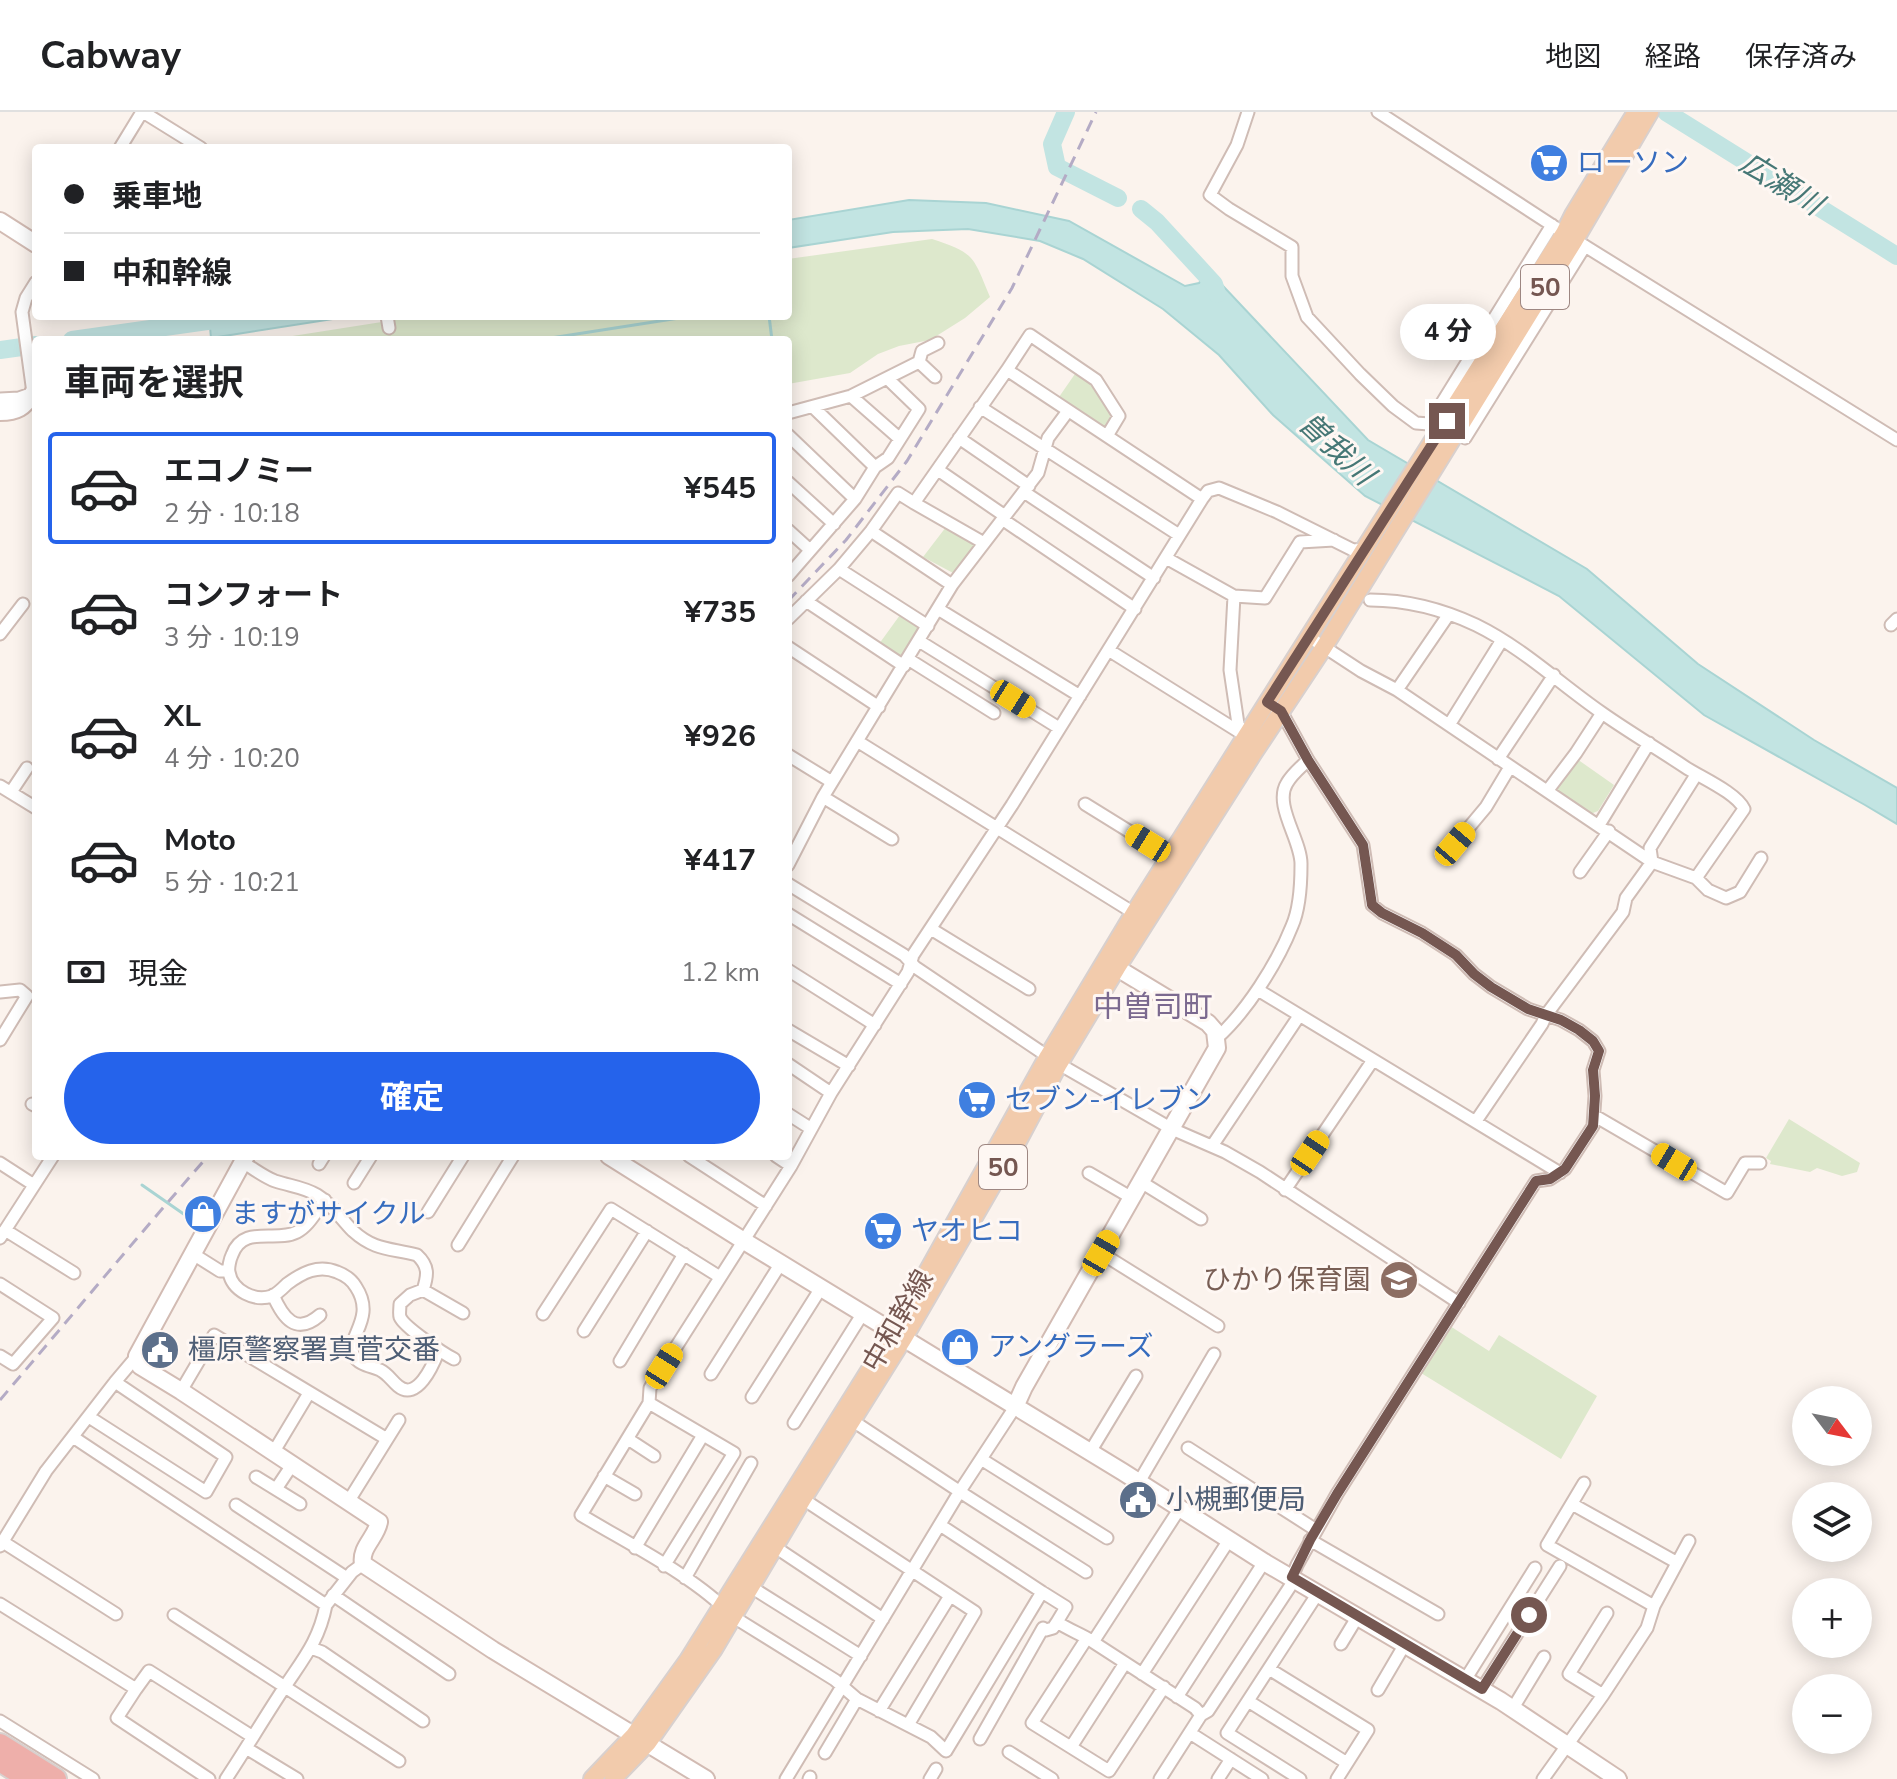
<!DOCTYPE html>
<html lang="ja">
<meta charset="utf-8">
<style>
:root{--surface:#fff;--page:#f2f2f2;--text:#202124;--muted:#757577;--line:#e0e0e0;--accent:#2563eb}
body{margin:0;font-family:"Nunito Sans","Noto Sans JP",sans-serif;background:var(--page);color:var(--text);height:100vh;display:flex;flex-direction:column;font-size:30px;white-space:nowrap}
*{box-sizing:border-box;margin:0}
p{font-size:26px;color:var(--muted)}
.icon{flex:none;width:44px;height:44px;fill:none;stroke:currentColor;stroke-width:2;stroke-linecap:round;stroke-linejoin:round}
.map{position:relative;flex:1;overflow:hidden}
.panel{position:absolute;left:32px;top:224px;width:760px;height:824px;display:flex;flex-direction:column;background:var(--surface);border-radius:8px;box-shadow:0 4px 20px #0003}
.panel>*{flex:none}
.hud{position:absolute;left:32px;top:32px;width:760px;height:176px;border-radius:8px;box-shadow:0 4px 20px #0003;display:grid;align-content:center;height:176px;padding:0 32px;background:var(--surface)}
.needle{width:52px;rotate:122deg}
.fabs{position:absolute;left:1792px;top:1274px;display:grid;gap:16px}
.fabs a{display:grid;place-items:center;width:80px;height:80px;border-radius:50%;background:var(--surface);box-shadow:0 4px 20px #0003;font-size:40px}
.end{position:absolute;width:36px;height:36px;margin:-18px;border:10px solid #755751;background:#fff;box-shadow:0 0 0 4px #fff}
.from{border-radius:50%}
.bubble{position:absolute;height:56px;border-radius:28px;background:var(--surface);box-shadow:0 4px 20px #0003;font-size:26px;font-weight:700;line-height:56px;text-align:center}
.car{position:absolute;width:24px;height:48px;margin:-24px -12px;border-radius:10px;box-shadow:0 0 6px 2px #0007;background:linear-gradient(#f5c518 24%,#345 0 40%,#f5c518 0 76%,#345 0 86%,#f5c518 0)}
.hud b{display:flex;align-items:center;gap:28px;height:76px;font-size:30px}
.hud b+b{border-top:2px solid var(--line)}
.hud i{width:20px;height:20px;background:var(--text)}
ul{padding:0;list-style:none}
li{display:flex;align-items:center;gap:24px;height:112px;margin:0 16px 12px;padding:0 16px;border:4px solid transparent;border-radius:8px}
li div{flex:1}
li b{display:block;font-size:30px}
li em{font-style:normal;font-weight:700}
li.selected{border-color:var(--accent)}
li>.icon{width:72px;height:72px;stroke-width:1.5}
h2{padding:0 32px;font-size:36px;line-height:96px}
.pay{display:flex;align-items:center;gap:20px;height:88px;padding:0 32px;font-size:30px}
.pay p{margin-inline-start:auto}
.primary-button{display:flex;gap:16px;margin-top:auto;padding:16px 32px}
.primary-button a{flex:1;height:92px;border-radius:48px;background:var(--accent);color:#fff;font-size:32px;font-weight:700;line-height:92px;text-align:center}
header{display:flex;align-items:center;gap:48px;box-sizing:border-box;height:112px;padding:0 40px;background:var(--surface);border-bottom:2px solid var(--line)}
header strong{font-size:38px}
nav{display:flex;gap:44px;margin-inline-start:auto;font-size:28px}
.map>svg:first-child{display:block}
.green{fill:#dde8cc}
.water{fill:#c2e4e2;stroke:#a9d4d3;stroke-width:2}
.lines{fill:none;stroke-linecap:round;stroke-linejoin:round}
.stream{stroke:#a9d4d3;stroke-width:3}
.river{stroke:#c2e4e2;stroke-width:18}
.street-casing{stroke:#cfbcb5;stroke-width:15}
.secondary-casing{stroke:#d2bbb3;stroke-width:20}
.primary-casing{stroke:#d8d0ce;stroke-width:20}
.highway-casing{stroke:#d8d0ce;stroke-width:24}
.street{stroke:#fff;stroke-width:11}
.secondary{stroke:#fff;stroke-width:16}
.primary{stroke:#f2cbac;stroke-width:16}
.highway{stroke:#eeafaa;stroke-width:20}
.rail{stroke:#b4abc5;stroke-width:3;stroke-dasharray:12 8;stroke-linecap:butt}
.route{stroke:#755751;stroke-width:10}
.labels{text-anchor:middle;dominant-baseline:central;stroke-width:6;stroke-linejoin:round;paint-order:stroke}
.shield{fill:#fef7f3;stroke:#9e8782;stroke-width:2}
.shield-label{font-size:26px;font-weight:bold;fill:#755751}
.shop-label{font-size:28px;fill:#366cbe;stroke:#fef7f3;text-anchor:start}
.education-label{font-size:28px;fill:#785e54;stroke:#fef7f3;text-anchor:end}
.street-label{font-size:28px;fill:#755751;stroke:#fef7f3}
.service-label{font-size:28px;fill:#4e5e75;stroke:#fef7f3;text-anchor:start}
.water-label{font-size:30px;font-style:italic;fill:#467876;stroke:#fef7f3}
.neighbourhood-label{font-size:30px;fill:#7b698f;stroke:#fef7f3}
</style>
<header>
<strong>Cabway</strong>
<nav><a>地図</a><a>経路</a><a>保存済み</a></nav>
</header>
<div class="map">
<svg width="1897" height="1667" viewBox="0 0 1897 1667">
<rect width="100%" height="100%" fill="#fbf3ed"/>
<!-- green -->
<path class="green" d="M932,127C975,141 973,144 990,185L965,206L930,228L899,234L878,242L850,261L788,272V228H267L420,204H788V147Z
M1077,259L1096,274L1111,303L1105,315L1059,285Z
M946,415L978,432L955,462L923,445Z
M900,503L916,512L918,520L901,548L879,532Z
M1577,647L1614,673L1598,699L1588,703L1555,681Z
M1789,1007L1860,1051L1857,1060L1842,1064L1817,1056L1810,1060L1770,1052L1771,1049L1766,1046Z
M1450,1214L1489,1239L1499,1223L1597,1284L1561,1347L1421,1261Z"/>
<!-- water -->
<path class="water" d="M909,88L986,91L1069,109L1185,174L1199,171L1209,159L1368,328L1587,457L1698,552L1814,628L1897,676V712L1865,693L1704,603L1559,484L1365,384L1273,303L1219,243L1163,197L1083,147L1040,129L968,117L893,120L788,136V108Z
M209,204H352L211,226Z"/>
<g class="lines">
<!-- stream -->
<path class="stream" d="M769,204L772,228
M538,228L692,204
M142,1073L198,1112"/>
<!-- river -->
<path class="river" d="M1066,0L1052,32L1057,55L1118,86
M1666,0L1897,144
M1141,97L1157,110L1214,172L1217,182
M72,228L243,204
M0,238L36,233"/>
<!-- street casing -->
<g class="street-casing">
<path id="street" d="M143,0L201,36
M1248,0L1237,33L1210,83L1229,97L1292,135V164L1307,205L1360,262L1393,294L1416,311L1429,312L1552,113
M1378,0L1564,121L1897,328
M120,36L142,0
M387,204L389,216
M1007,258L1030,223L1096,268L1119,304L1107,324
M935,265L919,250L922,239L938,231
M851,284L900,327
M0,287L19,286L33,281L22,200L26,186L36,170
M813,295L875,355
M980,295L1179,423
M788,301L851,284L919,250
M788,323L855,387
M959,326L1029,374
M1465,326L1585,134
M938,358L1005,404
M788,370L834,412
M1024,380L1154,466
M1002,407L1135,497
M788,418L810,438
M871,419L952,473
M984,431L914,391L1007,258L1202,387
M1166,446L1234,484L1230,558L1238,612L1246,624
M839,457L871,419L898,381L914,391
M788,464L855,387L875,355L888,346L919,297L888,267
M1234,484L1265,486L1300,430L1334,428
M806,489L904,554
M938,497L1080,584
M788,507L839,457L928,514
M1891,513L1897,507
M0,522L23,492
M1309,525L1361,559L1397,578L1652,750L1696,766L1744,697C1737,681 1700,665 1685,655C1658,637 1629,620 1602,601C1560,572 1523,536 1476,513C1442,497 1407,488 1370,488
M919,529L1059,616
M788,535L879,595
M1110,539L1241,621
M908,547L994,601
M1397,578L1449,502
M1449,613L1502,528
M857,629L1134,801
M788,643L832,670
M1498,647L1554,563
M0,674L36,696
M1548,678L1576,641L1602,601
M11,680L27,656
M823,685L892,727
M1085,692L1169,744
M1599,713L1649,631
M1455,732L1486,695L1510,655
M788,753L823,685L952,473L1038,361L1048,326L1068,299
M1580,760L1609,719
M1696,766L1708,778L1726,786L1740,780L1761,746
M788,772L904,843L915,855L1059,952L1172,1017L1225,1040L1260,1060L1459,1191
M788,802L901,872
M931,817L1029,877
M788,858L875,913
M1258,878L1560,1061
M0,880L20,878L27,884L0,928
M788,918L849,954
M1217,926C1246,900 1277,852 1292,814C1300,796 1301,773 1301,753C1302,729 1273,693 1287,671C1292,662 1301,655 1308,648
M788,952L831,981
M32,992L36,994
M788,1002L810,1016
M1595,1004L1727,1081L1745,1051H1760
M1476,1009L1542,912L1546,903L1623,800L1626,786L1652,750L1650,736L1696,663
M1212,1034L1299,904
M689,1044L766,1094
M776,1044L791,1054
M242,1050C253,1056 264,1065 275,1069C290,1074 304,1075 317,1083C332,1092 341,1107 353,1119C375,1139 391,1136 417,1143C429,1154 428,1163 423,1178
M0,1051L34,1073
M319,1052L324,1044
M1089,1061L1132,1086
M1141,1070L1201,1107
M354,1071L371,1044
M1285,1078L1373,948
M325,1088C316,1099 309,1114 297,1120C276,1131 243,1112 232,1143C230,1147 228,1156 229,1160C232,1179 255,1190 272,1184C277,1182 283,1176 287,1172C302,1161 318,1152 337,1160C345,1163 352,1168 356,1175C377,1207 344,1226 354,1244C359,1253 371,1254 380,1258C388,1262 391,1268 398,1274C417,1290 433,1253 438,1240
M428,1100L463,1044
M5,1118L74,1161
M0,1126L53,1044
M458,1133L513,1044
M1101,1141L1218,1214
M193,1142L220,1159H228
M0,1172L53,1206L13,1252L0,1244
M273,1183C283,1206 296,1224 320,1203
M543,1202L611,1097L720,1165
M584,1219L647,1119
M454,1247C444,1242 404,1215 400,1205C399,1202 400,1196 400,1192L410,1183L423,1178L463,1201
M620,1249L684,1142
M711,1262L781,1151
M181,1279L214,1223L387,1327
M752,1285L821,1176
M649,1291L581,1403C627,1431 696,1465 732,1504L835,1568L857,1587L931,1625L946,1639L1042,1480L940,1413
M89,1305L206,1380L226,1345L115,1270
M853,1309L968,1385L1086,1460
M794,1311L863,1201
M73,1325L326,1493L352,1460L363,1452
M628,1327L654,1344
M1188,1336L1316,1418
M1090,1340L1136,1264
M273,1341L309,1281
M981,1347L1107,1426
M604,1364L635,1382
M256,1365L300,1392
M1139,1370L1214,1242
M1584,1371L1547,1433L1654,1494
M276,1377L292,1353
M803,1387L975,1500L908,1613
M348,1390L399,1308
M1572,1392L1676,1450
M236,1393L347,1466
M1180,1396L1093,1530L1195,1596L1201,1603
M1310,1428L1438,1502
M3,1430L116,1502
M0,1434L46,1359L115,1270L137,1244
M775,1435L883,1507
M635,1436L703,1323
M664,1454L734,1341L649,1291L650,1276L791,1054L831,981L908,860L913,843L1012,693L1202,387L1208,379L1219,376L1277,400L1353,438L1366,437
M685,1466L751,1351
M751,1475L861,1544
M1042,1480L1066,1495L1057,1510C1069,1518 1081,1522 1092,1529
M333,1483L449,1562
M0,1492L136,1577L117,1606L209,1667
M174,1503L399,1649
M1087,1526L1032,1611L1109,1659L1164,1575
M1341,1532L1358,1504
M311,1536L322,1540L423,1609
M1269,1557L1368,1618L1337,1667
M1142,1562L1229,1428
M1465,1568L1535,1456
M136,1577L149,1559L253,1625
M1482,1577L1560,1454
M1378,1578L1405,1532
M1603,1583L1569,1562L1607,1501
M1177,1585L1264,1450
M1248,1589L1347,1651
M1513,1596L1544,1545
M879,1599L950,1484
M0,1609L93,1667
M1190,1621L1262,1667
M980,1627L1043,1516L1046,1518L1053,1516L1057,1510
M1071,1635L1125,1551
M246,1636L297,1667
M1009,1640L1052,1667
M825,1641L857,1587
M226,1667C246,1637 264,1606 284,1576C303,1547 319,1529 326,1493
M786,1667L960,1379L1015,1295
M809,1667L810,1665
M930,1667L936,1657
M1160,1667L1201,1603L1208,1599L1291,1473L1292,1465L1297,1453L1337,1382L1536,1069L1550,1067L1565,1057L1593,1014L1595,984L1593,958L1599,939L1593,929L1579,918L1561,908L1528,897L1491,875L1474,862L1456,843L1422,821L1382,801L1372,793L1363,733L1308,648L1281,599L1267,590
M1218,1667L1231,1647
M1300,1667L1227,1621L1318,1481
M1543,1667L1603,1583L1647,1516L1654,1494L1689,1429"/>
</g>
<!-- secondary casing -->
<g class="secondary-casing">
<path id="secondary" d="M0,109L36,132
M0,300C17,300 24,296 33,281
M246,1044L137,1244L140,1254L181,1279L379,1410C376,1426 360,1435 363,1452L493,1538L706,1667
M609,1044L744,1129L1123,1360L1264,1450L1501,1589L1618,1667
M1015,1295L1024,1275L1217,936L1215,919L1208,911L1117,856"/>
</g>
<!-- primary casing -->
<g class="primary-casing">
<path id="primary" d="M592,1667L634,1623L688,1548L894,1219L1048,944L1134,801L1564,121L1573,103L1636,0
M613,1667L648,1631L714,1537L803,1387L904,1226L1017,1031L1059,952L1117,856L1253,642L1324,535L1575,128L1650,0"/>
</g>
<!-- highway casing -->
<g class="highway-casing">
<path id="highway" d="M0,1632L56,1667
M0,1649L28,1667"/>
</g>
<!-- street -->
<use href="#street" class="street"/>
<!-- secondary -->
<use href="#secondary" class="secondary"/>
<!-- primary -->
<use href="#primary" class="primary"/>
<!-- highway -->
<use href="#highway" class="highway"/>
<!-- rail -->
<path class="rail" d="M788,489L846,428L907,349L1012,176L1096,0
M0,1288C69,1207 138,1124 208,1044"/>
</g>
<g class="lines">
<!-- route -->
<path class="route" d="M1447,309L1267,590L1281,599L1308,648L1363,733L1372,793L1382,801L1422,821L1456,843L1474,862L1491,875L1528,897L1561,908L1579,918L1593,929L1599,939L1593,958L1595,984L1593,1014L1565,1057L1550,1067L1536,1069L1337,1382L1310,1428L1292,1465L1482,1577L1529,1503"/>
</g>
<!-- icons -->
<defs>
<g id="supermarket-disc" transform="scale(2)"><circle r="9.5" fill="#3f7fe0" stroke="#fef7f3"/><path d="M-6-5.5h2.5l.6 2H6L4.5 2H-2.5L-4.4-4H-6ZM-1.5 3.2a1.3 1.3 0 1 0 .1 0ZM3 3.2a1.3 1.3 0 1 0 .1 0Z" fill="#fff"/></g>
<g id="shop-disc" transform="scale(2)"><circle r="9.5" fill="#3f7fe0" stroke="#fef7f3"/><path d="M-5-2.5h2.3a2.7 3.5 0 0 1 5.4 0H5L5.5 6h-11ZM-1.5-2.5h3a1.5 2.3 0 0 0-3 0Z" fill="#fff"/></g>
<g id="school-disc" transform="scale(2)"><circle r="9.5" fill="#8d6e63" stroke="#fef7f3"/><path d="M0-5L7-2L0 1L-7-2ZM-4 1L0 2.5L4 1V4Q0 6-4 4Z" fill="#fff"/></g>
<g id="civic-disc" transform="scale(2)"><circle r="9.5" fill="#5c6f8a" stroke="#fef7f3"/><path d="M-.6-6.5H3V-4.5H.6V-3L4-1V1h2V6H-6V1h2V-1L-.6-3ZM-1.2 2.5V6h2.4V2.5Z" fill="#fff"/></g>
</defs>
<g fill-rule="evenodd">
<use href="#supermarket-disc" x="1549" y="51"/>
<use href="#supermarket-disc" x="977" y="988"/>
<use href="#shop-disc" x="203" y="1102"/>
<use href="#supermarket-disc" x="883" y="1119"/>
<use href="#school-disc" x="1399" y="1168"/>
<use href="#shop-disc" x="960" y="1235"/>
<use href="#civic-disc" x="160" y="1238"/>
<use href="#civic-disc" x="1138" y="1388"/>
</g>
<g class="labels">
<!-- shield labels -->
<g class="shield">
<rect x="1521" y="153" width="48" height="44" rx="6"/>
<rect x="979" y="1033" width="48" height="44" rx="6"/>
</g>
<g class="shield-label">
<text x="1545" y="175">50</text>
<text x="1003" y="1055">50</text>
</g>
<!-- shop labels -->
<g class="shop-label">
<text x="1577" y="51">ローソン</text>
<text x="1005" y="988">セブン-イレブン</text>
<text x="231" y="1102">ますがサイクル</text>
<text x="911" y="1119">ヤオヒコ</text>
<text x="988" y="1235">アングラーズ</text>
</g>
<!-- education labels -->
<g class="education-label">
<text x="1371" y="1168">ひかり保育園</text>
</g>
<!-- street labels -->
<g class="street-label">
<text transform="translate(898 1209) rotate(-60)">中和幹線</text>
</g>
<!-- service labels -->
<g class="service-label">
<text x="188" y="1238">橿原警察署真菅交番</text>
<text x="1166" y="1388">小槻郵便局</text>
</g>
<!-- water labels -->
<g class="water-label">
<text transform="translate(1781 72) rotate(32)">広瀬川</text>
<text transform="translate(1336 337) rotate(43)">曽我川</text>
</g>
<!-- neighbourhood labels -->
<g class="neighbourhood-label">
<text x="1153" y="895">中曽司町</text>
</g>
</g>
</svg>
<div class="fabs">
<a><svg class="needle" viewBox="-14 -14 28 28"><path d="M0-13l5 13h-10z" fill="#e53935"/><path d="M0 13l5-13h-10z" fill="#757577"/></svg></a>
<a><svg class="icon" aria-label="layers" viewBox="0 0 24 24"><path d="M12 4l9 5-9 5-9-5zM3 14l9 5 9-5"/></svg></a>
<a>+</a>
<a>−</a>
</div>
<i class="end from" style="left:1529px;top:1503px"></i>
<i class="end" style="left:1447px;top:309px"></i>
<div class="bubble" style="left:1400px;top:192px;width:96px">4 分</div>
<i class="car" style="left:1013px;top:587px;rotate:122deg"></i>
<i class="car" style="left:1148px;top:731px;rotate:302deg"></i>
<i class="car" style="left:1455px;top:732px;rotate:40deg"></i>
<i class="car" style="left:1310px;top:1041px;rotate:34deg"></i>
<i class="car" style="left:1674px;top:1050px;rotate:301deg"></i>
<i class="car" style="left:1101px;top:1141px;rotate:30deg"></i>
<i class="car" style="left:664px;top:1254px;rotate:32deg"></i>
<div class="hud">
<b><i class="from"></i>乗車地</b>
<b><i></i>中和幹線</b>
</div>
<section class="panel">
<h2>車両を選択</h2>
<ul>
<li class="selected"><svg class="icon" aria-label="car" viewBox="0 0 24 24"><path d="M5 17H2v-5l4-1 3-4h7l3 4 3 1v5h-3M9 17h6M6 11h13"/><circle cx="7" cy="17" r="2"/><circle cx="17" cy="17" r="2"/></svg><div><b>エコノミー</b><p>2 分 · 10:18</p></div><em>¥545</em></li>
<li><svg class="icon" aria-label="car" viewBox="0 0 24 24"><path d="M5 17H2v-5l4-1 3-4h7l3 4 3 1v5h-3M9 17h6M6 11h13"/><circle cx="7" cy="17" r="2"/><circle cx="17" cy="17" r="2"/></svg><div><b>コンフォート</b><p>3 分 · 10:19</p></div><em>¥735</em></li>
<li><svg class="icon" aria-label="car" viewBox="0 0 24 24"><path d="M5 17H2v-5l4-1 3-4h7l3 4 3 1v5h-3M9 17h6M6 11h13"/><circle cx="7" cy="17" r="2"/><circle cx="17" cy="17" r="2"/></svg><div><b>XL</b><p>4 分 · 10:20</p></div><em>¥926</em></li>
<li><svg class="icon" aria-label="car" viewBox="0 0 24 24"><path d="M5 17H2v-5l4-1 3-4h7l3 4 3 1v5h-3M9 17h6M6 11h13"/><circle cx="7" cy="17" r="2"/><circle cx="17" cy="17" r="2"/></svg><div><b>Moto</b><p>5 分 · 10:21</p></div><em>¥417</em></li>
</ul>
<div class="pay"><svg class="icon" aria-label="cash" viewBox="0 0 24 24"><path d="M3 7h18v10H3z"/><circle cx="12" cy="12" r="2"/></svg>現金<p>1.2 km</p></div>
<div class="primary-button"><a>確定</a></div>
</section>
</div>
